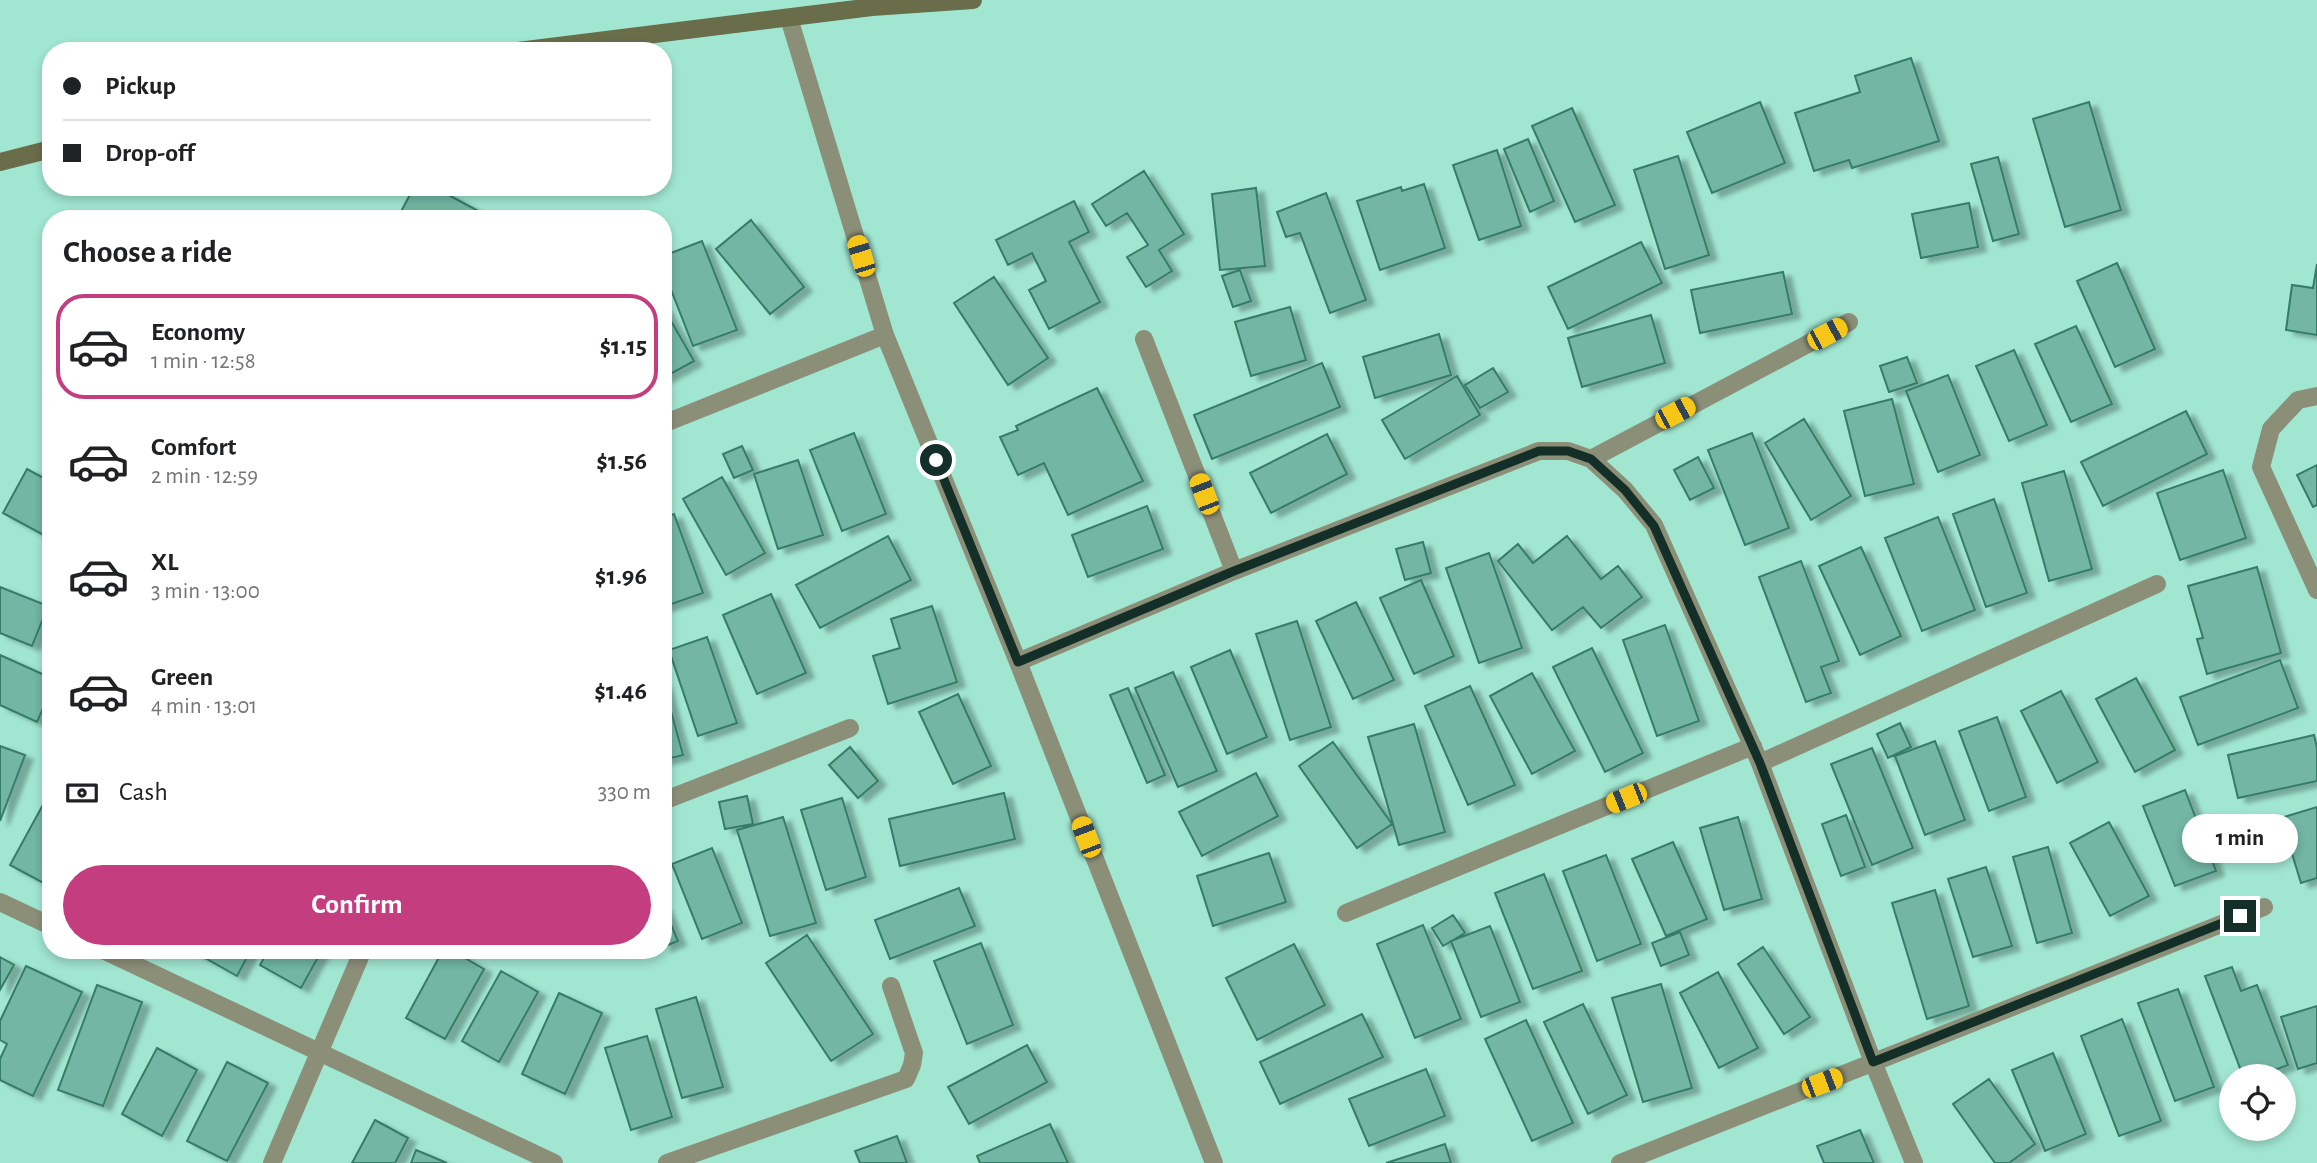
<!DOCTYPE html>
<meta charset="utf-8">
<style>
:root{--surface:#fff;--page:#f2f2f2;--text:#202124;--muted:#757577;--line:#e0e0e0;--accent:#c33d7f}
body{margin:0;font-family:"Alegreya Sans",sans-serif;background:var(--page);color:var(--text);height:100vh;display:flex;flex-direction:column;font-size:26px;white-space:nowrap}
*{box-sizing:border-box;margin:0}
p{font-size:23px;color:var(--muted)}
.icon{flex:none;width:38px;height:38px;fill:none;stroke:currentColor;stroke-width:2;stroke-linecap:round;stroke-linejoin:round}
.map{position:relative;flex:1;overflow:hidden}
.details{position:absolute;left:42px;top:210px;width:630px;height:749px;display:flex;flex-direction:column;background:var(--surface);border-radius:28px;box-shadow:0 4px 10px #0003}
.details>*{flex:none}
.guide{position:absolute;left:42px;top:42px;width:630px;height:154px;border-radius:28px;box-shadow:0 4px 10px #0003;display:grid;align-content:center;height:154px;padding:0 21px;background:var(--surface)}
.buttons{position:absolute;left:2219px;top:1064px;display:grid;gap:14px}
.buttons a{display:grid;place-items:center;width:77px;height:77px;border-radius:50%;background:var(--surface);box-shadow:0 4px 10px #0003;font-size:35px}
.end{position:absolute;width:32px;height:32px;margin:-16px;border:9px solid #132f28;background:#fff;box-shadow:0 0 0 4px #fff}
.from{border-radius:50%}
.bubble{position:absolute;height:49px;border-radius:24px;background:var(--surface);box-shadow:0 4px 10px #0003;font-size:23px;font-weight:600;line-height:49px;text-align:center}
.car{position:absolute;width:21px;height:42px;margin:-21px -10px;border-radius:9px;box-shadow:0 0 5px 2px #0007;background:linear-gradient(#f5c518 24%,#345 0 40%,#f5c518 0 76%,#345 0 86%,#f5c518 0)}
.guide b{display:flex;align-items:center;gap:24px;height:66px;font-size:26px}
.guide b+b{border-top:2px solid var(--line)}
.guide i{width:18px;height:18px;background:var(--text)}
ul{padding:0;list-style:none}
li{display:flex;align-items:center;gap:21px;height:105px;margin:0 14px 10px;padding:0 7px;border:4px solid transparent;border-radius:28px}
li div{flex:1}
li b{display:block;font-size:26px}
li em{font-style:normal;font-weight:600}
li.current{border-color:var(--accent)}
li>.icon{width:63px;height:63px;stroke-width:1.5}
h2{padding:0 21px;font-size:32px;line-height:84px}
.pay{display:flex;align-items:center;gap:18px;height:77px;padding:0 21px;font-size:26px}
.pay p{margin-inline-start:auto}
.action{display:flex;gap:14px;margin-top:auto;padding:14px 21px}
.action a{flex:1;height:80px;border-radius:42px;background:var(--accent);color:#fff;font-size:28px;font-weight:600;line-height:80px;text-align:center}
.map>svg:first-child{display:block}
.building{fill:#72b6a3;stroke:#367b69;stroke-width:2;filter:url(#shadow)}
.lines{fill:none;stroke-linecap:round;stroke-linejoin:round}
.street{stroke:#8c8f78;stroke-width:18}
.secondary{stroke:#696d4a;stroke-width:18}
.route{stroke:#132f28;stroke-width:9}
</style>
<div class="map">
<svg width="2317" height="1163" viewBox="0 0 2317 1163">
<defs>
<filter id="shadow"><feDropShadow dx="8" dy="4.5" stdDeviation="2" flood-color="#0004"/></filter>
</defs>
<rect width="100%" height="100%" fill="#a1e6d1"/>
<!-- building -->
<path class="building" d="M1911,58L1939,141L1852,168L1849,160L1814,171L1795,113L1860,92L1855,76Z
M1760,102L1785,163L1712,193L1687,132Z
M2089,102L2121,210L2065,227L2033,119Z
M1572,108L1615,205L1575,222L1532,126Z
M1528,139L1554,201L1530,212L1504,149Z
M1497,150L1521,226L1479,240L1453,165Z
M1678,156L1709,255L1665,269L1634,170Z
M1998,157L2019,234L1993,241L1971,164Z
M1144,171L1184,234L1159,250L1172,271L1146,287L1127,257L1148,245L1127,213L1106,226L1092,204Z
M1424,184L1445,248L1380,270L1357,201L1401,187L1402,191Z
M414,187H434L493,219H397Z
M1256,188L1265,266L1220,270L1212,194Z
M1326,193L1366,300L1330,313L1300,233L1286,237L1277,212Z
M1074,201L1089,232L1069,242L1100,302L1049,329L1029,290L1046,281L1032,253L1008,265L996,240Z
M1969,203L1978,247L1921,258L1912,214Z
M751,220L804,287L770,314L716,249Z
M702,241L737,330L693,346L663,269V256Z
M1641,242L1662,283L1568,329L1548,287Z
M2117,263L2155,349L2115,367L2077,281Z
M2317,264V335L2286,330L2292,285L2313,288Z
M1240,270L1251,301L1233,307L1222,276Z
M1783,272L1792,314L1700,333L1691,290Z
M994,277L1048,358L1008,385L954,303Z
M663,307L694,361L663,378Z
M1290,307L1306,360L1251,376L1235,322Z
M1651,315L1665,363L1582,387L1568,338Z
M2076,326L2112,404L2071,422L2035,344Z
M1439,334L1451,375L1375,398L1363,357Z
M2014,350L2047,425L2009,441L1976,366Z
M1907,357L1917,383L1889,392L1880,366Z
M1322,363L1340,407L1212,459L1194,415Z
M1493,368L1508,392L1480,408L1465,385Z
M1948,375L1980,455L1938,472L1906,391Z
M1457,376L1480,415L1405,459L1382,420Z
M1097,388L1143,481L1068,515L1044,463L1018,475L1000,437L1018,430L1016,426Z
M1892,399L1914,484L1865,496L1844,411Z
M2186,411L2207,454L2103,506L2081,462Z
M1804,419L1851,496L1811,520L1765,443Z
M854,433L886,514L842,531L810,450Z
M1752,433L1789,528L1745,545L1708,450Z
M1327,434L1347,474L1271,513L1250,473Z
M742,446L753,470L734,478L723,454Z
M1698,457L1714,488L1690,500L1674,470Z
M798,460L823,535L778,549L754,474Z
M2317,465V505L2313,507L2297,475Z
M27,469L51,482V539L3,513Z
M2223,470L2246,538L2180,560L2157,493Z
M2064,471L2092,569L2049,581L2022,483Z
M722,477L765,553L726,575L683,499Z
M1994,499L2027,593L1986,607L1953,514Z
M1147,506L1163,549L1088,577L1072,535Z
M674,514L703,593L663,607V518Z
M1938,517L1975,610L1922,631L1885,538Z
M888,536L911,580L820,628L796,585Z
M1567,536L1601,579L1618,566L1642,597L1601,628L1583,607L1552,630L1498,561L1518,544L1533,563Z
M1423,542L1431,573L1405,580L1396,549Z
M1861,547L1901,636L1860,655L1819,566Z
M1489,553L1522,648L1479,663L1446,568Z
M1801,561L1839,661L1821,667L1831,693L1806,702L1759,577Z
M2257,567L2281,653L2207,674L2197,639L2203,638L2188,586Z
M1421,580L1454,656L1414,674L1380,598Z
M0,587L48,606L32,646L0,633Z
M771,594L806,673L757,694L723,615Z
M1356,602L1394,680L1353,699L1316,621Z
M932,606L957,682L888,704L873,656L900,648L891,619Z
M1297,621L1331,727L1290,740L1256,634Z
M1665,625L1699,721L1657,736L1623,640Z
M707,637L737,723L698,736L669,650Z
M1592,648L1643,753L1605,772L1553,667Z
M1230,650L1267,737L1227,754L1191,667Z
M0,655L51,678V691L37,722L0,705Z
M2280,660L2298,708L2198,745L2180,697Z
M1173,672L1217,771L1178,787L1135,688Z
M1532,673L1575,751L1532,774L1490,696Z
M2136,678L2175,750L2135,772L2096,699Z
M663,682L683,755L663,760Z
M1470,686L1515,785L1468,805L1425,706Z
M1128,688L1165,775L1147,783L1110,695Z
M2061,691L2098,762L2057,783L2021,711Z
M958,694L991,766L953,784L919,712Z
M1997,717L2026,797L1989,811L1959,731Z
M1900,723L1911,747L1888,758L1877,734Z
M1414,724L1445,832L1399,845L1368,737Z
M2314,735L2317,748V781L2238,798L2228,755Z
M1935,741L1965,820L1925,835L1895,756Z
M1333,742L1392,824L1357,848L1299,766Z
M0,746L25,755L0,821Z
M850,747L878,781L858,798L829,765Z
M1872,748L1913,848L1872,865L1831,764Z
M1256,773L1278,816L1202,856L1179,812Z
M51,790V883L49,886L10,865Z
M2185,790L2216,871L2175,886L2143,806Z
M1004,793L1015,839L900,866L889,819Z
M747,796L753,824L725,829L719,802Z
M842,798L866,877L826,890L801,810Z
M2317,807V878L2301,883L2281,818Z
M1846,815L1865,867L1841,876L1822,824Z
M783,817L816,923L770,936L737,830Z
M1738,817L1762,899L1724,910L1700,828Z
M2109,822L2149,896L2110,916L2070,843Z
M1673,842L1707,919L1666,936L1632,859Z
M2048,847L2072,933L2037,943L2013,857Z
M712,848L742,923L702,939L672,864Z
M1269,853L1286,902L1213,926L1197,876Z
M1606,855L1641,944L1597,961L1563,871Z
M1986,867L2012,946L1973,957L1948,879Z
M1544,874L1582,971L1533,989L1495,893Z
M959,888L975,926L890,959L875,920Z
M1935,890L1969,1006L1927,1019L1892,903Z
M663,906L678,941L663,947Z
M1453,915L1465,933L1443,946L1432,928Z
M1423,925L1461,1019L1415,1038L1377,944Z
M1490,926L1520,1002L1481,1017L1451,941Z
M1680,932L1689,955L1661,966L1652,943Z
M807,935L873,1034L831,1061L766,963Z
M981,943L1013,1025L967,1044L934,961Z
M1294,944L1325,1005L1257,1040L1226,978Z
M1763,947L1810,1017L1784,1034L1738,964Z
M191,950H251L237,976Z
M268,950H322L301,988L260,965Z
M443,950H451L484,969L445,1039L406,1018Z
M0,957L14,965L0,990Z
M26,966L82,992L33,1096L0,1080V1059L7,1044L0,1040V1021Z
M2232,967L2241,991L2257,985L2288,1065L2259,1076H2243L2205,976Z
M501,971L538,992L499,1062L462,1041Z
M1718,972L1758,1048L1719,1068L1680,993Z
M1661,984L1692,1088L1643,1102L1612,998Z
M97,985L142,1002L103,1106L58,1090Z
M2178,989L2214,1087L2175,1101L2138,1003Z
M559,993L602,1013L565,1094L522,1074Z
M696,997L723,1087L682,1098L656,1009Z
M1583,1004L1627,1095L1588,1114L1544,1022Z
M2317,1006V1063L2298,1069L2281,1017Z
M1362,1014L1383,1057L1280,1104L1260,1062Z
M2122,1019L2161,1121L2119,1136L2081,1036Z
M1526,1020L1573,1123L1532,1141L1485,1039Z
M647,1036L672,1117L631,1130L605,1048Z
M1027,1045L1047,1082L969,1124L948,1087Z
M157,1048L197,1070L162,1136L122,1114Z
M2053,1053L2086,1134L2045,1151L2012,1070Z
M227,1062L268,1083L227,1161L187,1141Z
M1426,1069L1445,1116L1369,1146L1349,1099Z
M1989,1079L2035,1144L2009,1163H1995L1953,1104Z
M375,1120L408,1138L395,1163H352Z
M1050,1124L1068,1163H980L977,1156Z
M1860,1130L1874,1163H1824L1817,1146Z
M897,1136L907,1163H860L855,1151Z
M1445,1144L1451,1163H1386Z
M416,1150L447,1163H411Z"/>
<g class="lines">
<!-- street -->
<path class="street" d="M789,18L885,335L1018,662L1214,1163
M1144,339L1234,571
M2317,396L2298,400L2271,429L2261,467L2317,590
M663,424L885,335
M1591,459L1849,322
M1018,662L1234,571L1539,451H1568L1591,459L1625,490L1654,525L1760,763L1873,1062L1914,1163
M1760,763L2157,584
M663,801L850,728
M0,902L51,926
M1346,913L1753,746
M103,950L554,1163
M272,1163L363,950
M667,1163L906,1079L912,1065L914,1053L891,986
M1620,1163L2264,907"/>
<!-- secondary -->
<path class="secondary" d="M518,51L872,7L973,0
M0,162L51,149"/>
</g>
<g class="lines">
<!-- route -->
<path class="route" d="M936,460L1018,662L1234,571L1539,451H1568L1591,459L1625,490L1654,526L1760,763L1873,1062L2240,916"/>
</g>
</svg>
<div class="buttons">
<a><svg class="icon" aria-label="locate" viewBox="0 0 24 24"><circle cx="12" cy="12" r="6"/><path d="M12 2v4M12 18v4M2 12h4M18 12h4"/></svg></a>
</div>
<i class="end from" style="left:936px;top:460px"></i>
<i class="end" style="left:2240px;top:916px"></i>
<div class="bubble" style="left:2182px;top:814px;width:116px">1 min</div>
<i class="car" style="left:861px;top:256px;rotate:343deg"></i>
<i class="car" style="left:1827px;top:334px;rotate:62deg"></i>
<i class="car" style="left:1675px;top:413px;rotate:62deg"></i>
<i class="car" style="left:1204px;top:494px;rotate:339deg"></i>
<i class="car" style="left:1626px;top:798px;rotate:248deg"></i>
<i class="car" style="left:1086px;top:837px;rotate:339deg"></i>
<i class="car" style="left:1822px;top:1083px;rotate:69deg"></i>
<div class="guide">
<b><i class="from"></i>Pickup</b>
<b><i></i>Drop-off</b>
</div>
<section class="details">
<h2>Choose a ride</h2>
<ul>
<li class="current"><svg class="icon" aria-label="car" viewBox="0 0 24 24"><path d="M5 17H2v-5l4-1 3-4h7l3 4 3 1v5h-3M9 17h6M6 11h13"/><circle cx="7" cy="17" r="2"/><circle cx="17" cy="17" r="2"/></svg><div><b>Economy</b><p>1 min · 12:58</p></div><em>$1.15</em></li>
<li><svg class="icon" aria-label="car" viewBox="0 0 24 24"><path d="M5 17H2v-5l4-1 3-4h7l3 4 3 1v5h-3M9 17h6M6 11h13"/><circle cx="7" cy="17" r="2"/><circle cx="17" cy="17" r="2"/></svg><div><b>Comfort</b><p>2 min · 12:59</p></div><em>$1.56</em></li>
<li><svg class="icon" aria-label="car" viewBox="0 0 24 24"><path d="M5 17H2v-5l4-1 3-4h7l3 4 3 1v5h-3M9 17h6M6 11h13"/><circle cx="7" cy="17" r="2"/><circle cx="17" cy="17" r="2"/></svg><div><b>XL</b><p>3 min · 13:00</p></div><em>$1.96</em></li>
<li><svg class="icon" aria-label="car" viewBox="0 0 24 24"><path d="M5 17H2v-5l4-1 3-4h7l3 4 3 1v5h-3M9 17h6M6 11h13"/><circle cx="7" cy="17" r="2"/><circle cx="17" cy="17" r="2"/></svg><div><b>Green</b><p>4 min · 13:01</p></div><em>$1.46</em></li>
</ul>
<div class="pay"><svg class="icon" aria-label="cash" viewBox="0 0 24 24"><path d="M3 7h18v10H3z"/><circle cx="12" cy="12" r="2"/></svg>Cash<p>330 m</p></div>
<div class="action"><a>Confirm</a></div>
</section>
</div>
